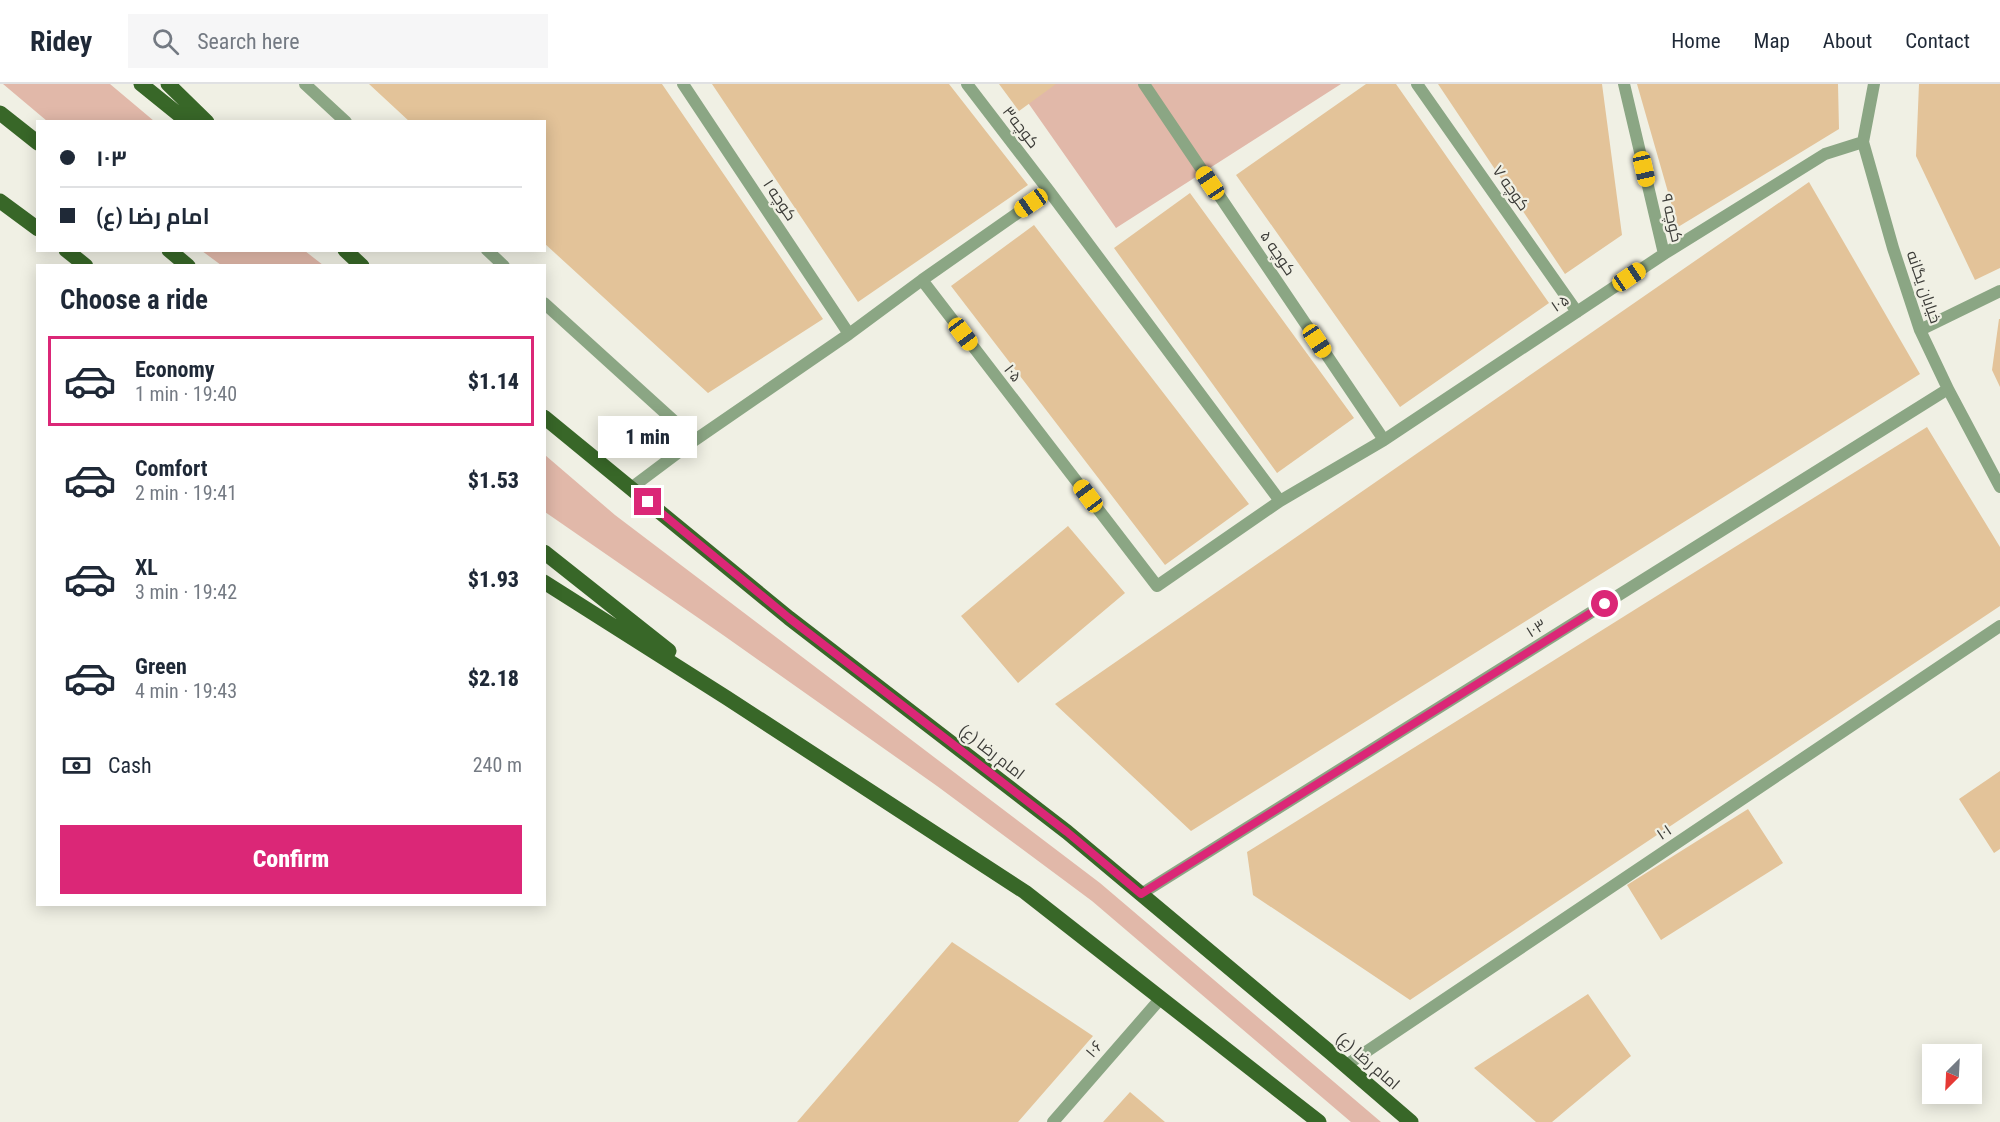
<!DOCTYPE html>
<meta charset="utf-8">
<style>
:root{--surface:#fff;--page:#f6f6f7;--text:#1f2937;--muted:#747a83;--line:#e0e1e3;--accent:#db2777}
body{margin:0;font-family:"Roboto Condensed",Cairo,sans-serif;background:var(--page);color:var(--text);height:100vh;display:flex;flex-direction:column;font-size:22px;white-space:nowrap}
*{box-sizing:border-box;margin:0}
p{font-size:20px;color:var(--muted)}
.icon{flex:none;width:33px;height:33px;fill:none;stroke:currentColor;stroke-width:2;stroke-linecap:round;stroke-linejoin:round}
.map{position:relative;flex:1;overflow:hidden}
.drawer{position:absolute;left:36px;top:180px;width:510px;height:642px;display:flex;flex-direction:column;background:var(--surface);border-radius:0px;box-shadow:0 3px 15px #0003}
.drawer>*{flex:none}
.banner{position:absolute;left:36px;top:36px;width:510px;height:132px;border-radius:0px;box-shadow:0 3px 15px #0003;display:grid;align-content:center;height:132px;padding:0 24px;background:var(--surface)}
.needle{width:39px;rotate:204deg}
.buttons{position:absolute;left:1922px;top:960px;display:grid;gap:12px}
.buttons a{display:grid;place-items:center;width:60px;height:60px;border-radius:0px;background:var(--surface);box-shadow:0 3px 15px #0003;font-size:30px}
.end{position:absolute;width:27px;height:27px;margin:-14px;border:8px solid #db2777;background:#fff;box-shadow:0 0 0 3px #fff}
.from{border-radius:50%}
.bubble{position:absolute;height:42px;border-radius:0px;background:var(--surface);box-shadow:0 3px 15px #0003;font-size:20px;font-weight:800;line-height:42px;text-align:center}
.car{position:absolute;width:18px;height:36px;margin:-18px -9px;border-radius:8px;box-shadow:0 0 4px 2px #0007;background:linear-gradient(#f5c518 24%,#345 0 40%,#f5c518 0 76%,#345 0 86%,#f5c518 0)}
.banner b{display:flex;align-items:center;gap:21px;height:57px;font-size:22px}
.banner b+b{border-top:2px solid var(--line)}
.banner i{width:15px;height:15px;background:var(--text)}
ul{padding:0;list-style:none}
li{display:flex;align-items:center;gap:18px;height:90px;margin:0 12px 9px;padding:0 12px;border:3px solid transparent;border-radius:0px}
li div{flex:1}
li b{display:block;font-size:22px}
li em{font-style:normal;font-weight:800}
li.active{border-color:var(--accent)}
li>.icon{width:54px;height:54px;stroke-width:1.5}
h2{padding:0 24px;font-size:27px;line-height:72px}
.pay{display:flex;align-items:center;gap:15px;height:66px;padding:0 24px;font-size:22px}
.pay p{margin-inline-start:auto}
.primary-button{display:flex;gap:12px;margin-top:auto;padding:12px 24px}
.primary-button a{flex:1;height:69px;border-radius:0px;background:var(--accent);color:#fff;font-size:24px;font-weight:800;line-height:69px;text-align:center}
header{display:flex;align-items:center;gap:36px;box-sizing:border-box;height:84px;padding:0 30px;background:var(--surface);border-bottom:2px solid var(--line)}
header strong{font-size:28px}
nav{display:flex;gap:33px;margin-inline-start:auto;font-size:21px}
.search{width:420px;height:54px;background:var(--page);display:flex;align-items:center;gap:15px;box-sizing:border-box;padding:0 21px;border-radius:0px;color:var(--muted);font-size:22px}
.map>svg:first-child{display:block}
.green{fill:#e1b8a9}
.building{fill:#e3c399}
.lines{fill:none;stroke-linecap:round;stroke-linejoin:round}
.street{stroke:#8ba684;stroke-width:12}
.primary{stroke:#386728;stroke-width:15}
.route{stroke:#db2777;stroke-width:8}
.labels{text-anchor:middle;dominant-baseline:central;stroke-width:4.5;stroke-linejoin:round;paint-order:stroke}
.street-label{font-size:16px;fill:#3c3c38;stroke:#f0f0e4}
</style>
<header>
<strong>Ridey</strong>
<div class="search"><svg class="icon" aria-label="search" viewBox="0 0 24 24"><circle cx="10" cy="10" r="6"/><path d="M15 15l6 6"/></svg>Search here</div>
<nav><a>Home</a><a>Map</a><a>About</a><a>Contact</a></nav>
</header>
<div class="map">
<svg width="2000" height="1038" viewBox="0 0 2000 1038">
<rect width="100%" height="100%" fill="#f0f0e4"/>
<!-- green -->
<path class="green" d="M3,0H110L154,37H47Z
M1045,0H1341L1116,144L1024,13Z
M202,167H305L323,181H221Z
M545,371L615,431L1100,799L1381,1038H1351L1092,817L937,702L723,551L545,428Z"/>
<!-- building -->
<path class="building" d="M369,0H662L823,235L708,309L544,159V38H410Z
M712,0H949L1028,101L858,218Z
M999,0H1056L1019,27Z
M1366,0H1396L1549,219L1400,323L1236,91Z
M1438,0H1602L1622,151L1565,190Z
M1637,0H1838L1839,45L1678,143Z
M1919,0H2000V184L1975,196L1916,72Z
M1809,98L1920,290L1191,747L1055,620Z
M1190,109L1354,334L1277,389L1114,164Z
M1034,141L1249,420L1165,481L951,202Z
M1999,235H2000V303L1992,286Z
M1927,343L2000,463V522L1410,916L1253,811L1247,768Z
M1068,442L1125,509L1018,599L961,532Z
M2000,687V765L1994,769L1959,715Z
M1748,725L1783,779L1661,856L1627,801Z
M952,858L1093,952L1018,1038H797Z
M1588,910L1631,972L1552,1038H1536L1474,984Z
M1130,1008L1165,1038H1103Z"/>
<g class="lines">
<!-- street -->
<path class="street" d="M305,0L346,38
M683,0L849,250
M967,0L1049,107L1280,417L1384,356L1664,170L1825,70L1863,58
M1144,0L1384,356
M1417,0L1577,228
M1624,0L1664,170
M1874,0L1863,58L1893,164L1920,246L1948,305L2000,403
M487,166L504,182
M922,196L1157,502L1280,417
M544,219L695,356
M1920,246L2000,207
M631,404L695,356L849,250L922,196L1049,107
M1141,810L1948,305
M1345,982L2000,542
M1053,1038L1161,914"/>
<!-- primary -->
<path class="primary" d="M141,0L188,38
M168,0L207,38
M0,29L38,59
M0,117L38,145
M66,166L86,182
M169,166L188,182
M345,166L362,182
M544,333L789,534L1067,748L1331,969L1411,1038
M544,468L669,567
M544,498L727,614L1025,808L1319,1038"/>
</g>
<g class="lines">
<!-- route -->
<path class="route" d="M648,418L789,534L1067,748L1141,810L1605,520"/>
</g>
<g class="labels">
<!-- street labels -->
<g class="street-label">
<text transform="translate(1021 43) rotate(52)">کوچه۳</text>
<text transform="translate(1511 104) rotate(55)">کوچه ۷</text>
<text transform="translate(780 116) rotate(56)">کوچه ۱</text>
<text transform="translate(1672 134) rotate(77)">کوچه ۹</text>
<text transform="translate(1278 169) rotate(56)">کوچه ۵</text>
<text transform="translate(1924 203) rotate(71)">خیابان یگانه</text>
<text transform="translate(1560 219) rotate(-34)">۱۰۵</text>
<text transform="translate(1013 289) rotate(52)">۱۰۵</text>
<text transform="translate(1536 544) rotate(-32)">۱۰۳</text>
<text transform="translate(992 668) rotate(38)">امام رضا (ع)</text>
<text transform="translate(1664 748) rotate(-34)">۱۰۱</text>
<text transform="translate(1094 965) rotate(-49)">۱۰۶</text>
<text transform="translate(1368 977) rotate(41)">امام رضا (ع)</text>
</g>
</g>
</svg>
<div class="buttons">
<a><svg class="needle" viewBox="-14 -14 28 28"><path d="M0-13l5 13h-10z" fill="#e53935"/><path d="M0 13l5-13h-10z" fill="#747a83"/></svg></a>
</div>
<i class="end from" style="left:1605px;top:520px"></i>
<i class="end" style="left:648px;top:418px"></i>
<div class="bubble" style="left:598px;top:332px;width:99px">1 min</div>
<i class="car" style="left:1644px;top:85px;rotate:167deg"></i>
<i class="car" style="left:1210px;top:99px;rotate:326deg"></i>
<i class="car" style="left:1031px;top:119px;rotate:235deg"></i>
<i class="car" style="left:1629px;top:193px;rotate:56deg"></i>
<i class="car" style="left:963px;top:250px;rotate:143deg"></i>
<i class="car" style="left:1317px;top:257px;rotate:146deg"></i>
<i class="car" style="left:1088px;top:412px;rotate:323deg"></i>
<div class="banner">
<b><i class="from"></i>۱۰۳</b>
<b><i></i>امام رضا (ع)</b>
</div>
<section class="drawer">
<h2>Choose a ride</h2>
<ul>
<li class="active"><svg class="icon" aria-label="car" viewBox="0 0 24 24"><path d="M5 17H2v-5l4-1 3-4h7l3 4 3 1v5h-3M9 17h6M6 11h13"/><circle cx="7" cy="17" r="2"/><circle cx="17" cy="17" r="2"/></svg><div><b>Economy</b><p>1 min · 19:40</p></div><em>$1.14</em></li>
<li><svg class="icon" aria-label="car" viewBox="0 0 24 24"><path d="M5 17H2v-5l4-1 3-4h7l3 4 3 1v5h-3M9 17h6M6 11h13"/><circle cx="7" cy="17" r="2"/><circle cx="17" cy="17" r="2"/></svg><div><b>Comfort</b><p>2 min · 19:41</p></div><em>$1.53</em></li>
<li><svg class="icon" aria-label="car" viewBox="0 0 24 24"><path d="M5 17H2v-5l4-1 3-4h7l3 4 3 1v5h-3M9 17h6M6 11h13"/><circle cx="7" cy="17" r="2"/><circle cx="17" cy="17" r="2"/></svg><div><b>XL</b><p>3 min · 19:42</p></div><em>$1.93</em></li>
<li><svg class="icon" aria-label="car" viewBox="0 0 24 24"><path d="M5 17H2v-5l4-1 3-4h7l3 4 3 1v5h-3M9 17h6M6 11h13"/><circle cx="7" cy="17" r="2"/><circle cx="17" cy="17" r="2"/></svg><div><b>Green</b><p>4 min · 19:43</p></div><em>$2.18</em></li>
</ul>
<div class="pay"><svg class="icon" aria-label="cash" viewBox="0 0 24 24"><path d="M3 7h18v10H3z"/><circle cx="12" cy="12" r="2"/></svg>Cash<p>240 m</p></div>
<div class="primary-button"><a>Confirm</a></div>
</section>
</div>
